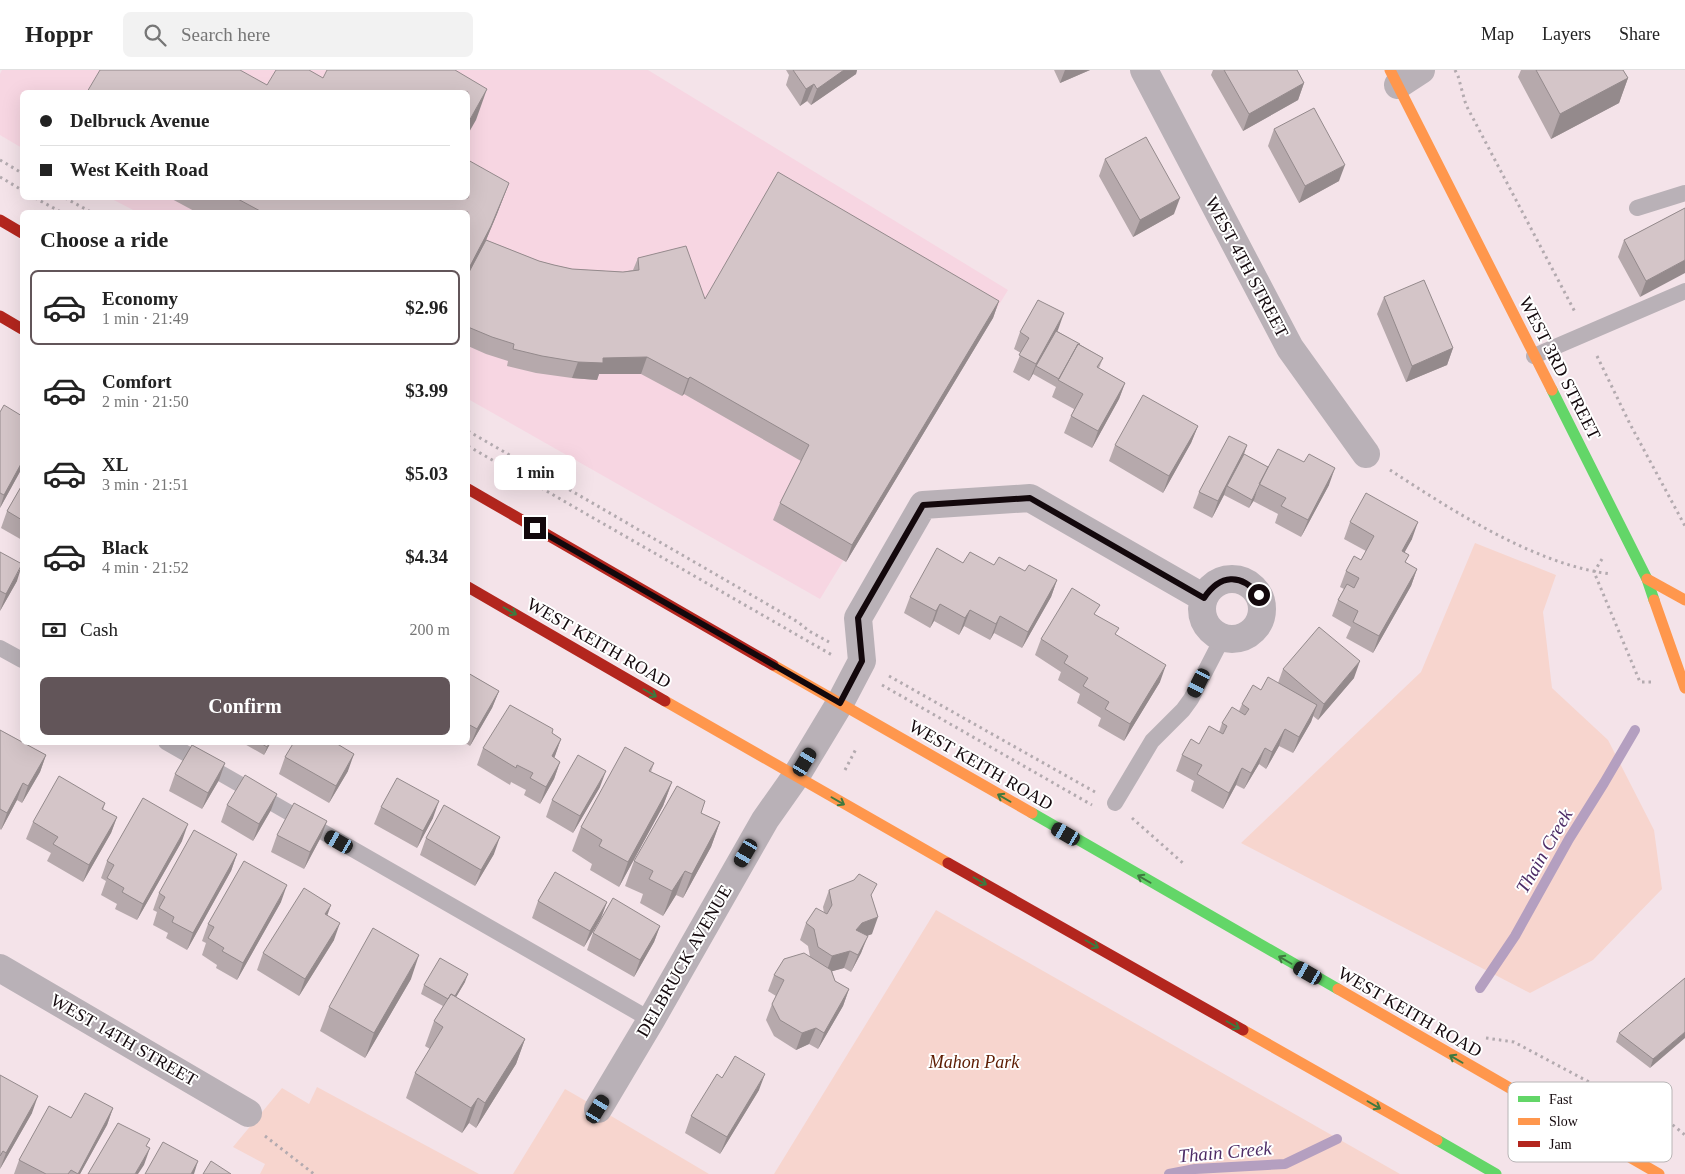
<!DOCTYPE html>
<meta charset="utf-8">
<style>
:root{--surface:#fff;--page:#f2f2f2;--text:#222;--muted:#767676;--line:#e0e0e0;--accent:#625559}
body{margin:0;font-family:"Times New Roman",serif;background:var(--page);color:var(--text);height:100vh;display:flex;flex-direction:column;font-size:19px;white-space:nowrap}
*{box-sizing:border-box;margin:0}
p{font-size:16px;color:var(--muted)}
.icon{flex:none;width:28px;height:28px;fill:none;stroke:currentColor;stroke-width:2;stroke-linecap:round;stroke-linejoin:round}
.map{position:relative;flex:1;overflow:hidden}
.sheet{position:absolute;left:20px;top:140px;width:450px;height:535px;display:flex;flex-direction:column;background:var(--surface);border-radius:8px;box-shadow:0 5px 20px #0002}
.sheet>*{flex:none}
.hud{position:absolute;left:20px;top:20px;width:450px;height:110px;border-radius:8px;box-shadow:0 5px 20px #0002;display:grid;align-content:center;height:110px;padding:0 20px;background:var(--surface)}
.end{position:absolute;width:22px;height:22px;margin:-11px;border:6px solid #13080c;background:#fff;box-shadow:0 0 0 2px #fff}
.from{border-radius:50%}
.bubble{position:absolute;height:35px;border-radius:8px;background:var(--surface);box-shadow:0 5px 20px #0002;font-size:16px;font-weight:700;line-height:35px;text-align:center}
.car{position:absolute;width:15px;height:30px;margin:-15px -8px;border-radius:6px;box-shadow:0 0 4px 1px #0007;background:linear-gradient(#222 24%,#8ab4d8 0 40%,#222 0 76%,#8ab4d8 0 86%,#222 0)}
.hud b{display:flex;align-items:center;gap:18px;height:48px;font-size:19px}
.hud b+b{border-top:1px solid var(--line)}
.hud i{width:12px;height:12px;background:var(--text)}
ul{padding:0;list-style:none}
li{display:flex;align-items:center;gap:15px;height:75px;margin:0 10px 8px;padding:0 10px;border:2px solid transparent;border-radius:8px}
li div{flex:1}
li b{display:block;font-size:19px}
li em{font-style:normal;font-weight:700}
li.on{border-color:var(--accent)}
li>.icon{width:45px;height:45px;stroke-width:1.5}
h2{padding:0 20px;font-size:22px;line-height:60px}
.pay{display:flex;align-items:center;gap:12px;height:55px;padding:0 20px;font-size:19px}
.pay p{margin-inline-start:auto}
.primary-button{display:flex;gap:10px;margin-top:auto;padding:10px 20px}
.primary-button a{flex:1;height:58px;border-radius:8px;background:var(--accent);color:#fff;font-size:20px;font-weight:700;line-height:58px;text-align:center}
header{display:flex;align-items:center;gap:30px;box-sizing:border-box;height:70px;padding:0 25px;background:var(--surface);border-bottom:1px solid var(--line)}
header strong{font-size:24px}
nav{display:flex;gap:28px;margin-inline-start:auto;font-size:18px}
.search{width:350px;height:45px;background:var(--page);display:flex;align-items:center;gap:12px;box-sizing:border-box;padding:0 18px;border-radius:8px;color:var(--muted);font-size:19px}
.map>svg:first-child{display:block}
.built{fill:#f7d6e2}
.green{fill:#f7d5ce}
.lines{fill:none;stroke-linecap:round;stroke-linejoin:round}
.stream{stroke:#b49fc0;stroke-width:10}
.path{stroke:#b3aaaf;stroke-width:3;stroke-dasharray:2.5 4;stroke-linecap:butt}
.lane{stroke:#b9b1b7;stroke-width:16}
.street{stroke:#b9b1b7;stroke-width:28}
.fast{stroke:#63d668;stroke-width:11}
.slow{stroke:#ff974d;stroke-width:11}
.jam{stroke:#b3261e;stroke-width:11}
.wall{fill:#b6a9ac}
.shaded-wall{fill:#948a8c}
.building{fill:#d4c5c8;stroke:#948a8c}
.oneway{stroke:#3f793f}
.route{stroke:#13080c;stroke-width:6}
.labels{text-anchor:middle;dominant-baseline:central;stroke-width:4;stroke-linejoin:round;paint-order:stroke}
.street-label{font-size:18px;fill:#13080c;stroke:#fff}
.park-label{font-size:18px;font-style:italic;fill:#5d1c02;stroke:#fff}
.water-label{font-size:19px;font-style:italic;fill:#4e2d67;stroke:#fff}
.key{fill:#fff;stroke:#b8b5b6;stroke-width:1}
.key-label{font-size:14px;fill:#13080c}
</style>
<header>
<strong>Hoppr</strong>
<div class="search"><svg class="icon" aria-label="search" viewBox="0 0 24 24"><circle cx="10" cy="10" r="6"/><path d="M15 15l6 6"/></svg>Search here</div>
<nav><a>Map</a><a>Layers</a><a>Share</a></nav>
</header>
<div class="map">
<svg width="1685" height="1104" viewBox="0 0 1685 1104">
<rect width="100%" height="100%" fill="#f4e3e9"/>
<!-- built -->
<path class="built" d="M2,0H648L1008,220L820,529L468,329V142H137L110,128H468V22H22V78L0,65V4Z"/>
<!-- green -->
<path class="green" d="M1475,473L1556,505L1543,542L1552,618L1608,670L1654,760L1662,819L1593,890L1530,923L1241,773L1421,602Z
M936,840L1400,1104H774Z
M317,1017L479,1104H260L265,1094L233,1077L282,1018L309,1034Z
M565,1019L579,1027L709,1104H513Z"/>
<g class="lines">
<!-- stream -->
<path class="stream" d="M1480,918L1515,866L1569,769L1604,713L1635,660
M1169,1104L1195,1099L1285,1094L1337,1069"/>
<!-- path -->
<path class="path" d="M1455,0L1458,6L1466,35L1575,242
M0,90L22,103
M0,107L22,120
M35,128L61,142
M65,128L91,142
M1597,286L1630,354L1685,456
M468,361L798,552L809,561L829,572
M468,376L832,585
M1390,400C1453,441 1536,495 1611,504
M1602,489L1594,502L1640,612H1652
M889,606L1095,722
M882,615L1092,735
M845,700L857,677
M1132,748L1184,794
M1486,968L1514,972L1604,1020C1635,1025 1661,1045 1685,1065
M1608,1036L1618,1022
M265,1066L314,1104"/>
<!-- lane -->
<path class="lane" d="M1637,138L1685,123
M1534,286L1685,221
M0,578L22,590
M166,672L651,950
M1115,733L1152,671L1183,640L1191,629L1223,567"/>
<!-- street -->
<path class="street" d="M1144,0L1290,278L1366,384
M1398,15L1421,0
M1202 539a30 30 0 1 1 60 0a30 30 0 1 1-60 0Z
M0,898L248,1043
M598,1039L651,950L765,750L796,706L840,633L862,591L858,548L923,435L1030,428L1204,528"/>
<!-- fast -->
<path class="fast" d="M1552,320L1647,509L1654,530
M1032,743L1338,919
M1437,1070L1496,1104"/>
<!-- slow -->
<path class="slow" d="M1390,0L1552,320
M1647,509L1685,530
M1654,530L1685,618
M773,595L1032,743
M665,631L948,793
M1338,919L1659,1104
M1243,960L1437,1070"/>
<!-- jam -->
<path class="jam" d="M0,150L22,163
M0,246L22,259
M468,419L773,595
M468,517L665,631
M948,793L1243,960"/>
</g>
<!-- wall -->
<path class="wall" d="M786,0H857L856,4L811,35L807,31L800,36L786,15L789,5Z
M1054,0H1090L1060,13Z
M1213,0H1297L1304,13L1298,30L1243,61L1211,5Z
M1521,0H1623L1628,8L1619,33L1551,69L1518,7Z
M1274,59L1339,111L1299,133L1268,76Z
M1105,89L1174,144L1133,167L1099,106Z
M509,113L497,144L486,170L539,191L554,195L572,199L623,202L633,200L638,188L705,229L999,231L993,248L846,492L773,450L780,433L801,391L684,324L682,326L641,304H599L597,310L572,308L536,303L507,296L508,291L486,284L468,276V142H196L170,128H468Z
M1685,138L1640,227L1618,187L1624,170Z
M1384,227L1453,278L1447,295L1406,312L1377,244Z
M1057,261L1103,288L1099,298L1125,313L1119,329L1092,378L1064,363L1071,346L1074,339L1052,327L1056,317L1033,304L1029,311L1013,302L1021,283L1014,279L1020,262Z
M0,342L22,398L0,438Z
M1198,356L1191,373L1163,423L1109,391L1115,375Z
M1247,375L1244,384L1268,397L1329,415L1301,467L1275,453L1278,444L1253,431L1254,430L1249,438L1224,425L1212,448L1193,438L1199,422Z
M22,415V470L1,458L7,441Z
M1350,452L1412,469L1404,482L1406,493L1417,499L1411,516L1373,583L1346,568L1351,557L1332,546L1338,530L1344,519L1340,517L1346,501L1361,490L1366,481L1344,469Z
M0,482L17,511L0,541Z
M963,493L994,495L1025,501L1057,510L1051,527L1022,578L994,563L990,570L964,556L959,565L934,551L930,558L904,543L910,527Z
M1096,545L1116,565L1160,612L1124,671L1098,656L1101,648L1077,633L1080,624L1058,610L1061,602L1035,585L1041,569Z
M1283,599L1354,608L1318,650L1313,646L1311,652L1293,683L1279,676L1266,699L1259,694L1244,719L1236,715L1223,739L1191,721L1194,711L1176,701L1182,685L1219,662L1222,653L1239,641L1242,634L1261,620L1278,613Z
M468,603L499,621L492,638L470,676L464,672H468Z
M0,660L46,685L40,702L22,733L17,730L1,760L0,759Z
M552,663L561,669L554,688L560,692L554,709L540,734L524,725L526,720L511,712L510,715L477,695L483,678Z
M241,672H271L264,685Z
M285,687L348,701L329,733L279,704Z
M225,693L219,710L202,739L169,721L175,704Z
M654,693L651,702L672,712L663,736L619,817L590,800L592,794L572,781L581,757Z
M600,717L573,763L546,747L552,730Z
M105,733L103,740L117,747L111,763L83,812L47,791L51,783L26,769L33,752Z
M227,735L271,740L253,771L221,752Z
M381,737L433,748L417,778L374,754Z
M701,743L720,752L711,777L683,828L676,825L663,846L640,833L643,824L625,816L634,791Z
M327,751L321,767L304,799L271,782L277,765Z
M426,768L494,784L475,816L420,785Z
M182,771L137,850L115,839L117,834L101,825L106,811L101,808L107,791Z
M237,784L231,801L187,880L166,868L168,863L153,855L157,842L153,840L159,823Z
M829,820L872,827V864L867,866L861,883L851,902L844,898L832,901L835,911L849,919L843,936L818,979L809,974L796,980L774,966L766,950L772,934L776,926L768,921L774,905L810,887L808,876L800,870L806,853L824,843L823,837Z
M538,831L607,832L601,848L584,877L532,848Z
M281,832L237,910L216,898L217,895L202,885L206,873L202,871L208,854Z
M327,845L334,870L299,926L257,900L263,883Z
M660,856L654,872L634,907L587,880L593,863Z
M1685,908L1650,998L1616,972L1619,963Z
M411,909L365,988L320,961L329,937Z
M465,912L456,927L525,969L516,994L476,1058L469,1053L462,1063L406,1028L415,1003L430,979L425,976L434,951L443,936L421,924L424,915Z
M0,1005L32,1043L0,1099Z
M722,1008L759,1020L720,1084L685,1063L691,1046Z
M113,1038L107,1055L80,1104H14L19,1090L71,1048Z"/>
<!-- shaded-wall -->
<path class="shaded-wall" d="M844,0H857L856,4L811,35L817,19Z
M1065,0H1090L1060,13Z
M1628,8L1619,33L1551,69L1560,44Z
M1304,13L1298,30L1243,61L1249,44Z
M814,14L807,31L800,36L806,19Z
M487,19L476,50L468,64V53Z
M1345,95L1339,111L1299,133L1305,116Z
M509,113L497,144L479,187L468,209V200Z
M1180,128L1174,144L1133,167L1140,150Z
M1685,190V203L1640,227L1646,211Z
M999,231L993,248L846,492L852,475Z
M1064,243L1058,260L1037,297L1036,296L1033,304L1029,311L1036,294Z
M1453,278L1447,295L1406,312L1412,296Z
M647,287L641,304H599L597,310L572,308L578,292L603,288Z
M690,307L684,324L682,326L688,309Z
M1125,313L1119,329L1092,378L1098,361Z
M1198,356L1191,373L1163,423L1169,406Z
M1247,375L1241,392L1227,416L1224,425L1212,448L1218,431Z
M22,392V398L0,438L4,425Z
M1335,398L1329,415L1301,467L1308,450Z
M1257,421L1254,430L1249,438L1252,430Z
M1418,452L1412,469L1396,498L1402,481Z
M22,495L17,511L0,541L6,524Z
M1417,499L1411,516L1373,583L1379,566Z
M1057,510L1051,527L1022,578L1028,562Z
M940,534L934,551L930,558L936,541Z
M970,540L964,556L959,565L965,548Z
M1000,546L994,563L990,570L996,554Z
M1360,591L1354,608L1318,650L1324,634Z
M1166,595L1160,612L1124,671L1130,654Z
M499,621L492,638L470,676L477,659Z
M1317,635L1311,652L1293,683L1299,667Z
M1285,659L1279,676L1266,699L1272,682Z
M561,669L555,686L546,703L552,686Z
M270,672H271L264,685L267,677Z
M1265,678L1259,694L1244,719L1251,703Z
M354,684L348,701L329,733L336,716Z
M46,685L40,702L22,733L28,716Z
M560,692L554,709L540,734L546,717Z
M225,693L219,710L202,739L208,723Z
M1242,698L1236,715L1223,739L1229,723Z
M606,701L600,717L573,763L580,746Z
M672,712L663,736L619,817L628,792Z
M23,713L17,730L1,760L7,743Z
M277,724L271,740L253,771L259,754Z
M439,731L433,748L417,778L423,761Z
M117,747L111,763L83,812L89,795Z
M327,751L321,767L304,799L310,782Z
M720,752L711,777L683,828L692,804Z
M188,754L182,771L137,850L143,834Z
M500,767L494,784L475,816L481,800Z
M237,784L231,801L187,880L193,863Z
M685,801L676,825L663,846L672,821Z
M287,815L281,832L237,910L243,893Z
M607,832L601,848L584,877L590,861Z
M331,835L325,852V844Z
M878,847L872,864L856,870V860L862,853Z
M340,853L334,870L299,926L305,909Z
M660,856L654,872L634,907L640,890Z
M868,866L861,883L851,902L858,885Z
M850,881L844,898L826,903L832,886Z
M419,885L411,909L365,988L374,963Z
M468,904L465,912L449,939L452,931Z
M849,919L843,936L818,979L824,963Z
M816,958L809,974L796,980L802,963Z
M1685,962V968L1650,998L1653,989Z
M525,969L516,994L476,1058L485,1033Z
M765,1004L759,1020L720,1084L727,1067Z
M38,1026L32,1043L0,1099L6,1083Z
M478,1028L469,1053L462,1063L471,1038Z
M113,1038L107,1055L80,1104H77Z
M150,1078L144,1095L138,1104H135Z
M198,1091L194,1104H191Z"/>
<!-- building -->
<path class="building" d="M100,0H240L267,15L276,0H309L323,8L327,0H455L487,19L468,53V22H87Z
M793,0H844L817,19L814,14L806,19Z
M1224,0H1297L1304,13L1249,44Z
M1536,0H1623L1628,8L1560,44Z
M1314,38L1345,95L1305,116L1274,59Z
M1146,67L1180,128L1140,150L1105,89Z
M468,90L509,113L491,156L468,200V142H262L236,128H468Z
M778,102L999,231L852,475L780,433L809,375L690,307L688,309L647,287L603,288V293L578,292L542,286L513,279L514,274L492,267L468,257V204L486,170L539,191L554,195L572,199L623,202L639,200L638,188L686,176L705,229Z
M1685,138V190L1646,211L1624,170Z
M1424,210L1453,278L1412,296L1384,227Z
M1038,230L1064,243L1036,294L1019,285L1029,268L1020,262Z
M1056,261L1080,274L1079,275L1078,274L1059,309L1036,296Z
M1078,274L1103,288L1097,297L1125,313L1098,361L1071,346L1083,324L1058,310Z
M1143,325L1198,356L1169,406L1115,375Z
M4,335L22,346V392L4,425L0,423V342Z
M1229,366L1247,375L1218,431L1199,422Z
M1278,379L1304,392L1309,384L1335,398L1308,450L1281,436L1286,428L1259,414Z
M1244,384L1268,397L1252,430L1227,416Z
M22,415V450L7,441Z
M1366,423L1418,452L1402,481L1409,485L1405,492L1417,499L1379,566L1353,552L1358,541L1338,530L1347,514L1354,518L1359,508L1346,501L1354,486L1361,490L1374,466L1350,452Z
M937,478L963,493L970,482L994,495L999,487L1025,501L1029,495L1057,510L1028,562L1000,546L996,554L970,540L965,548L940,534L936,541L910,527Z
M0,482L22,494L6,524L0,521Z
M1072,518L1100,535L1094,544L1119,558L1115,564L1166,595L1130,654L1105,639L1109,632L1083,616L1088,608L1064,593L1068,586L1041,569Z
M1319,557L1360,591L1324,634L1283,599Z
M468,603L499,621L477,659L468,654Z
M1268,607L1317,635L1299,667L1285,659L1272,682L1265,678L1251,703L1242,698L1229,723L1197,704L1202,695L1182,685L1191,669L1199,674L1209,656L1223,664L1227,656L1222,653L1232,637L1245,645L1249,639L1242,634L1253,615L1261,620Z
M510,635L553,659L552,663L561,669L552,686L560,692L546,717L530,708L533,703L517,695L516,698L483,678Z
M0,660L46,685L28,716L23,713L7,743L0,739Z
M259,672H270L267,677Z
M294,672H334L354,684L336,716L285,687Z
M192,675L225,693L208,723L175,704Z
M625,677L654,693L649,701L672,712L628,792L599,776L602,770L581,757Z
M578,685L606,701L580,746L552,730Z
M245,705L277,724L259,754L227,735Z
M59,706L105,733L102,739L117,747L89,795L53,774L58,767L33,752Z
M397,708L439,731L423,761L381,737Z
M677,716L705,731L701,743L720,752L692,804L685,801L672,821L649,809L653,801L634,791Z
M143,728L188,754L143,834L122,822L124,818L107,808L114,795L107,791Z
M294,733L327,751L310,782L277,765Z
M444,735L500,767L481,800L426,768Z
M194,760L237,784L193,863L172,852L174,847L159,838L165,827L159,823Z
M244,791L287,815L243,893L222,881L224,878L208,868L214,857L208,854Z
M555,802L607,832L590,861L538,831Z
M859,804L877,814L871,825L878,847L862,853L856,860L868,866L858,885L850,881L832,886L818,877L814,859L806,853L816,838L827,844L832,835L829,820L854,810Z
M304,818L331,835L325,844L340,853L305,909L263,883Z
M613,828L660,856L640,890L593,863Z
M373,858L419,885L374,963L329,937Z
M804,883L831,900L835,911L849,919L824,963L816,958L802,963L780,950L772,934L784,910L774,905L784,889Z
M440,888L468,904L455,926L451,924L448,929L424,915Z
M1685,908V962L1653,989L1619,963Z
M451,924L525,969L485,1033L478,1028L471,1038L415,1003L443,957L434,951Z
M735,986L765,1004L727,1067L691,1046L717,1004L722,1008Z
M0,1005L38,1026L6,1083L3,1081L0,1086Z
M85,1023L113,1038L78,1104L71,1100L68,1104H46L19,1090L49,1036L71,1048Z
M118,1053L150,1069L146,1076L150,1078L135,1104H88Z
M163,1072L198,1091L191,1104H145Z
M211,1091L231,1104H203Z"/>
<!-- one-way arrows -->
<defs><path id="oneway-shaft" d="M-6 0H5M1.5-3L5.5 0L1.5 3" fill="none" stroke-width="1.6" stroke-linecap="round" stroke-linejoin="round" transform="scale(1.25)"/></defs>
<g class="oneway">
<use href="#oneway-shaft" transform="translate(510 541) rotate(30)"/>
<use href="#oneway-shaft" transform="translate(650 623) rotate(30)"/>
<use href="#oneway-shaft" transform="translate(1004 728) rotate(-150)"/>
<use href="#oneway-shaft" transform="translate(838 731) rotate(30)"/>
<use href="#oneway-shaft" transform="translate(1144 809) rotate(-150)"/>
<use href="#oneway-shaft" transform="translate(980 811) rotate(30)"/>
<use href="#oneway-shaft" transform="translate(1092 874) rotate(30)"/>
<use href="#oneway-shaft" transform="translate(1285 890) rotate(-150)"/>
<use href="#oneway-shaft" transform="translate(1233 955) rotate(30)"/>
<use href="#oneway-shaft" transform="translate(1456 989) rotate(-150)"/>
<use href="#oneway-shaft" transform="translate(1374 1035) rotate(30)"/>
</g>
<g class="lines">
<!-- route -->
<path class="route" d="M535,458L840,633L862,591L858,548L923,435L1030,428L1204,528C1220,504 1241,503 1259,525"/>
</g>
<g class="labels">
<!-- street labels -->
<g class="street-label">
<text transform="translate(1247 197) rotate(62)">WEST 4TH STREET</text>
<text transform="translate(1560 298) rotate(63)">WEST 3RD STREET</text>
<text transform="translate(599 573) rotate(30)">WEST KEITH ROAD</text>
<text transform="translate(981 695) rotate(30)">WEST KEITH ROAD</text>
<text transform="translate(684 891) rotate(-60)">DELBRUCK AVENUE</text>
<text transform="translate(1410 942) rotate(30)">WEST KEITH ROAD</text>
<text transform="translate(124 970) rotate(30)">WEST 14TH STREET</text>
</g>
<!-- park labels -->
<g class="park-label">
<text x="974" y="992">Mahon Park</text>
</g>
<!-- water labels -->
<g class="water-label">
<text transform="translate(1544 781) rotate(-60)">Thain Creek</text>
<text transform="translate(1225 1082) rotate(-5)">Thain Creek</text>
</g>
</g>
<!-- legend -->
<rect x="1508" y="1012" width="164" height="80" rx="8" class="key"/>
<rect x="1518" y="1026" width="22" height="6" fill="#63d668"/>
<rect x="1518" y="1048" width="22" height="7" fill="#ff974d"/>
<rect x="1518" y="1071" width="22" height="6" fill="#b3261e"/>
<g class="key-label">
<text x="1549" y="1034">Fast</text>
<text x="1549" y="1056">Slow</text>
<text x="1549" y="1079">Jam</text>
</g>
</svg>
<i class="end from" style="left:1259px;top:525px"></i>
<i class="end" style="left:535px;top:458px"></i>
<div class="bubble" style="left:494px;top:385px;width:82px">1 min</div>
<i class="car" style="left:1199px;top:613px;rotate:207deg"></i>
<i class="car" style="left:805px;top:692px;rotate:31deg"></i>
<i class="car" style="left:1066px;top:764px;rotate:300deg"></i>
<i class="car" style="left:339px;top:772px;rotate:300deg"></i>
<i class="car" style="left:746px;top:783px;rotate:210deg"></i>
<i class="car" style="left:1308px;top:903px;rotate:300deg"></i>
<i class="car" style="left:598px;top:1039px;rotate:31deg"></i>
<div class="hud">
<b><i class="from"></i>Delbruck Avenue</b>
<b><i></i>West Keith Road</b>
</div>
<section class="sheet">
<h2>Choose a ride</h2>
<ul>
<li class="on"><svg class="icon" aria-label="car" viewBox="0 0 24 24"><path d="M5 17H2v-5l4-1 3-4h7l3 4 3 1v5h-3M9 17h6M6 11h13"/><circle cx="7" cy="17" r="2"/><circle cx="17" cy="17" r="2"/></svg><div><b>Economy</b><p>1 min · 21:49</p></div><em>$2.96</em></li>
<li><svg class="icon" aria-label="car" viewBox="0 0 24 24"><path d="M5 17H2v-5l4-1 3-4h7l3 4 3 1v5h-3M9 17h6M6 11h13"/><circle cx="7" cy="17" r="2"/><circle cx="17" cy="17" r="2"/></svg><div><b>Comfort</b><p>2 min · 21:50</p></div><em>$3.99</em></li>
<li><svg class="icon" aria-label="car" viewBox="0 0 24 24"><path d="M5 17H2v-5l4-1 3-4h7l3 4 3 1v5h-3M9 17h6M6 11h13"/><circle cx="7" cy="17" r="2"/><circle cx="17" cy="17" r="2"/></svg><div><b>XL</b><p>3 min · 21:51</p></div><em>$5.03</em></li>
<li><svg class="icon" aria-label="car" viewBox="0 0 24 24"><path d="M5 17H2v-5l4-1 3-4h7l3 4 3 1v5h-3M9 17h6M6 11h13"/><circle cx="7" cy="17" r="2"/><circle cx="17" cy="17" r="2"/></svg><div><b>Black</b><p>4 min · 21:52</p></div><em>$4.34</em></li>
</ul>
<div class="pay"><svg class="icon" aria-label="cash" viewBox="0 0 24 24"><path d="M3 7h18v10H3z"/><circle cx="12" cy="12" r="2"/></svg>Cash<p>200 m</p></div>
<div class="primary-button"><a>Confirm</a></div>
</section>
</div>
